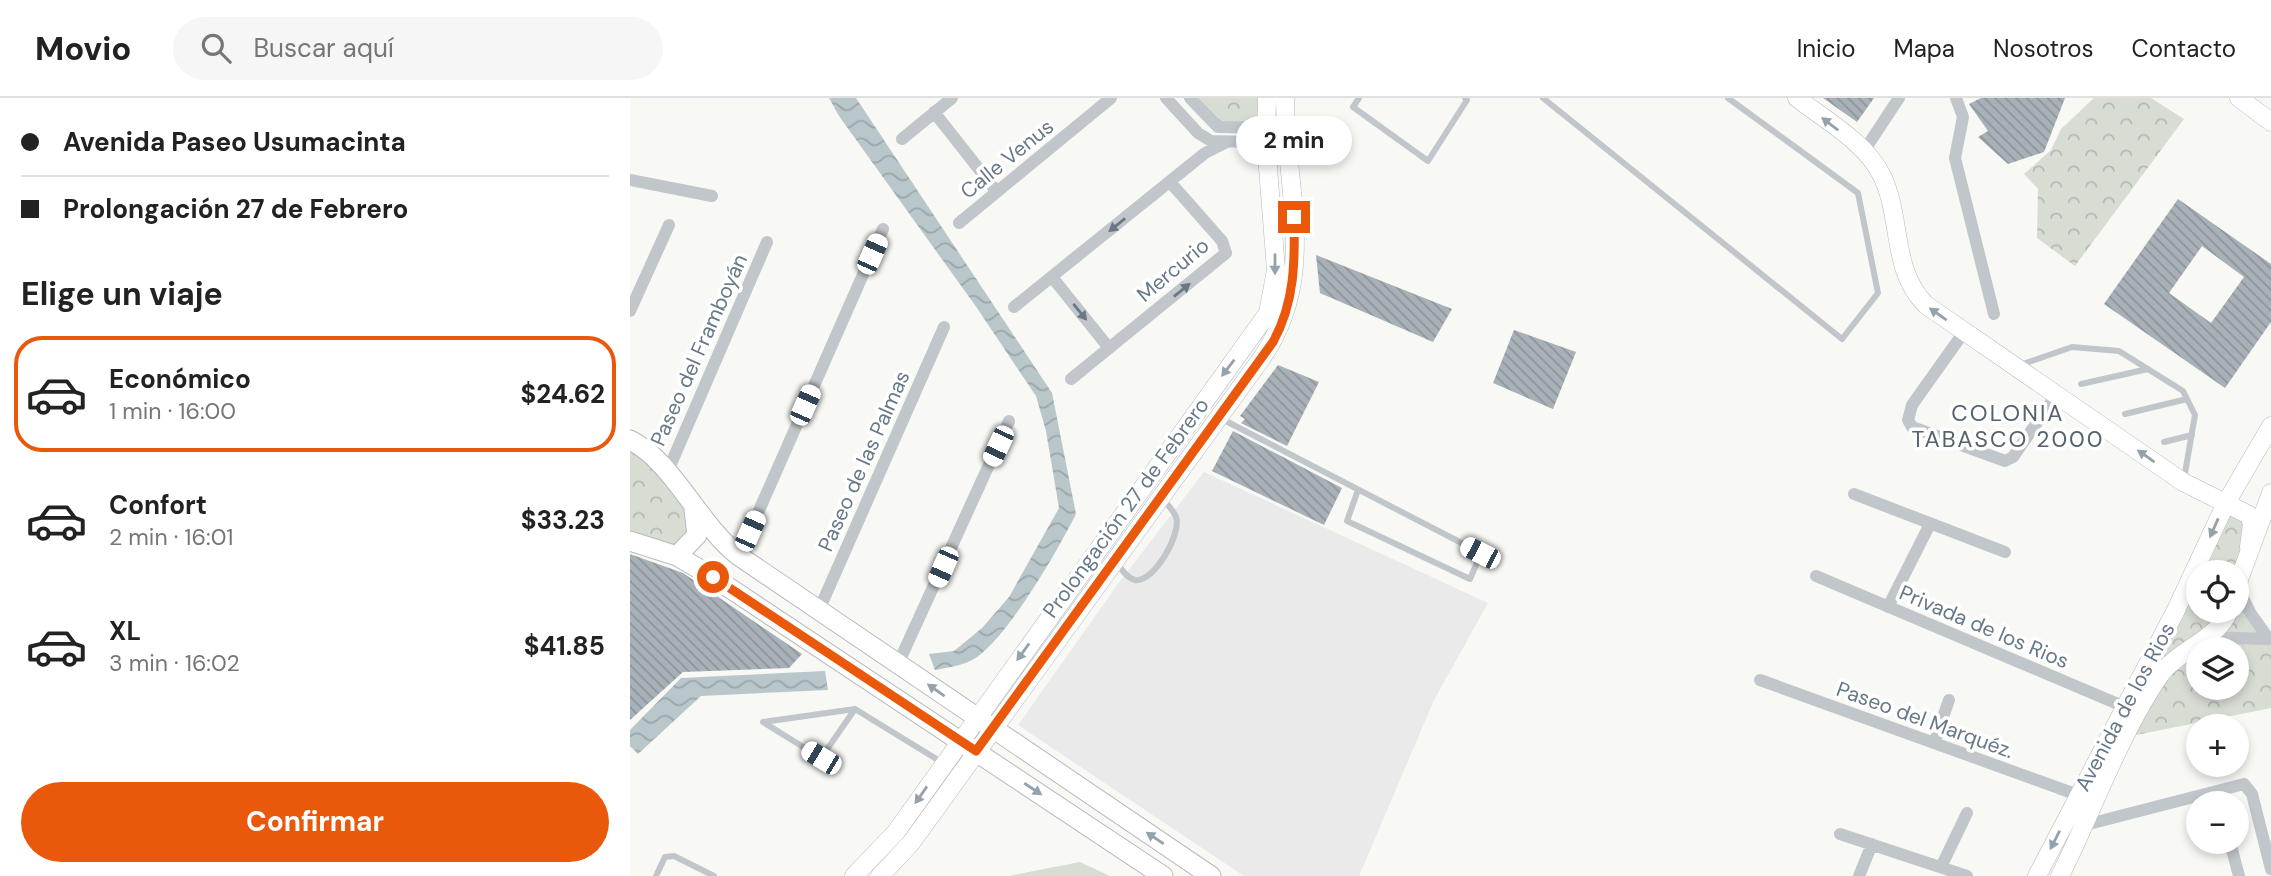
<!DOCTYPE html>
<html lang="es">
<meta charset="utf-8">
<style>
:root{--surface:#fff;--page:#f6f6f6;--text:#222;--muted:#767676;--line:#e0e0e0;--accent:#ea580c}
body{margin:0;font-family:"DM Sans",sans-serif;background:var(--page);color:var(--text);height:100vh;display:flex;flex-direction:column;font-size:26px;white-space:nowrap}
*{box-sizing:border-box;margin:0}
p{font-size:23px;color:var(--muted)}
.icon{flex:none;width:38px;height:38px;fill:none;stroke:currentColor;stroke-width:2;stroke-linecap:round;stroke-linejoin:round}
.map{position:relative;flex:1;overflow:hidden}
.details{display:flex;flex-direction:column;background:var(--surface);width:630px}
.details>*{flex:none}
.guide{display:grid;align-content:center;height:154px;padding:0 21px;background:var(--surface)}
.tools{position:absolute;left:1556px;top:462px;display:grid;gap:14px}
.tools a{display:grid;place-items:center;width:63px;height:63px;border-radius:50%;background:var(--surface);box-shadow:0 4px 10px #0003;font-size:35px}
.end{position:absolute;width:32px;height:32px;margin:-16px;border:9px solid #ea580c;background:#fff;box-shadow:0 0 0 4px #fff}
.from{border-radius:50%}
.bubble{position:absolute;height:49px;border-radius:24px;background:var(--surface);box-shadow:0 4px 10px #0003;font-size:23px;font-weight:700;line-height:49px;text-align:center}
.car{position:absolute;width:21px;height:42px;margin:-21px -10px;border-radius:9px;box-shadow:0 0 5px 2px #0007;background:linear-gradient(#fff 24%,#345 0 40%,#fff 0 76%,#345 0 86%,#fff 0)}
.guide b{display:flex;align-items:center;gap:24px;height:66px;font-size:26px}
.guide b+b{border-top:2px solid var(--line)}
.guide i{width:18px;height:18px;background:var(--text)}
ul{padding:0;list-style:none}
li{display:flex;align-items:center;gap:21px;height:116px;margin:0 14px 10px;padding:0 7px;border:4px solid transparent;border-radius:28px}
li div{flex:1}
li b{display:block;font-size:26px}
li em{font-style:normal;font-weight:700}
li.active{border-color:var(--accent)}
li>.icon{width:63px;height:63px;stroke-width:1.5}
h2{padding:0 21px;font-size:32px;line-height:84px}
.cta{display:flex;gap:14px;margin-top:auto;padding:14px 21px}
.cta a{flex:1;height:80px;border-radius:42px;background:var(--accent);color:#fff;font-size:28px;font-weight:700;line-height:80px;text-align:center}
header{display:flex;align-items:center;gap:42px;box-sizing:border-box;height:98px;padding:0 35px;background:var(--surface);border-bottom:2px solid var(--line)}
header strong{font-size:33px}
nav{display:flex;gap:38px;margin-inline-start:auto;font-size:24px}
.search{width:490px;height:63px;background:var(--page);display:flex;align-items:center;gap:18px;box-sizing:border-box;padding:0 24px;border-radius:38px;color:var(--muted);font-size:26px}
main{display:flex;flex:1;min-height:0}
.map>svg:first-child{display:block}
.built{fill:#e9eae9}
.grass{fill:#d8ddd4}
.park{fill:url(#park-crowns);fill-rule:evenodd}
.water{fill:url(#water-waves)}
.building{fill:url(#building-back-hatch);fill-rule:evenodd}
.lines{fill:none;stroke-linecap:round;stroke-linejoin:round}
.secondary-casing{stroke:#b4babe;stroke-width:19}
.primary-casing{stroke:#b5babe;stroke-width:21}
.lane{stroke:#c1c6ca;stroke-width:6}
.street{stroke:#c1c6ca;stroke-width:12}
.secondary{stroke:#fff;stroke-width:18}
.primary{stroke:#fff;stroke-width:19}
.oneway{fill:#95a1ab}
.oneway2{fill:#677987}
.route{stroke:#ea580c;stroke-width:9}
.labels{text-anchor:middle;dominant-baseline:central;stroke-width:7;stroke-linejoin:round;paint-order:stroke}
.street-label{font-size:21px;fill:#677987;stroke:#fff}
.neighbourhood-label{font-size:23px;letter-spacing:2px;fill:#55626c;stroke:#fff}
</style>
<header>
<strong>Movio</strong>
<div class="search"><svg class="icon" aria-label="search" viewBox="0 0 24 24"><circle cx="10" cy="10" r="6"/><path d="M15 15l6 6"/></svg>Buscar aquí</div>
<nav><a>Inicio</a><a>Mapa</a><a>Nosotros</a><a>Contacto</a></nav>
</header>
<main>
<section class="details">
<div class="guide">
<b><i class="from"></i>Avenida Paseo Usumacinta</b>
<b><i></i>Prolongación 27 de Febrero</b>
</div>
<h2>Elige un viaje</h2>
<ul>
<li class="active"><svg class="icon" aria-label="car" viewBox="0 0 24 24"><path d="M5 17H2v-5l4-1 3-4h7l3 4 3 1v5h-3M9 17h6M6 11h13"/><circle cx="7" cy="17" r="2"/><circle cx="17" cy="17" r="2"/></svg><div><b>Económico</b><p>1 min · 16:00</p></div><em>$24.62</em></li>
<li><svg class="icon" aria-label="car" viewBox="0 0 24 24"><path d="M5 17H2v-5l4-1 3-4h7l3 4 3 1v5h-3M9 17h6M6 11h13"/><circle cx="7" cy="17" r="2"/><circle cx="17" cy="17" r="2"/></svg><div><b>Confort</b><p>2 min · 16:01</p></div><em>$33.23</em></li>
<li><svg class="icon" aria-label="car" viewBox="0 0 24 24"><path d="M5 17H2v-5l4-1 3-4h7l3 4 3 1v5h-3M9 17h6M6 11h13"/><circle cx="7" cy="17" r="2"/><circle cx="17" cy="17" r="2"/></svg><div><b>XL</b><p>3 min · 16:02</p></div><em>$41.85</em></li>
</ul>
<div class="cta"><a>Confirmar</a></div>
</section>
<div class="map">
<svg width="1641" height="778" viewBox="0 0 1641 778">
<defs>
<pattern id="park-crowns" width="20" height="18" patternUnits="userSpaceOnUse" patternTransform="scale(1.75)"><rect width="20" height="18" fill="#d8ddd4"/><path d="M2 6a3 3 0 1 1 6 0M12 15a3 3 0 1 1 6 0" fill="none" stroke="#b3b8b2"/></pattern>
<pattern id="water-waves" width="16" height="10" patternUnits="userSpaceOnUse" patternTransform="scale(1.75)"><rect width="16" height="10" fill="#b9c6ca"/><path d="M0 5q4-4 8 0t8 0" fill="none" stroke="#9aa6aa"/></pattern>
<pattern id="building-back-hatch" width="6" height="6" patternUnits="userSpaceOnUse" patternTransform="scale(1.75)"><rect width="6" height="6" fill="#a8b1b7"/><path d="M-1 5l2 2M0 0l6 6M5-1l2 2" fill="none" stroke="#8d959a"/></pattern>
</defs>
<rect width="100%" height="100%" fill="#f8f8f5"/>
<!-- built -->
<path class="built" d="M574,374L858,505L804,602L729,778H614L388,627L488,486Z"/>
<!-- grass -->
<path class="grass" d="M450,764L480,778H379Z"/>
<!-- park -->
<path class="park" d="M560,0H637V29H588Z
M1464,0H1521L1554,21L1445,168L1407,140L1408,91L1394,76L1421,52L1431,31Z
M0,343L65,418L47,458L0,442Z
M1596,405L1619,417L1607,488L1641,541V610L1496,639ZM1568,474H1606V513H1568ZM1568,551H1606V590H1568Z"/>
<!-- water -->
<path class="water" d="M199,0H226L422,295L446,416C428,452 379,537 347,559C334,568 319,569 305,572L299,556L324,553L352,530L379,499L429,410L416,333L406,298L347,210L209,18Z
M195,573L198,592L71,598L8,656L0,648V632L51,580Z"/>
<!-- building -->
<path class="building" d="M1193,0H1244L1227,24Z
M1351,0H1435L1414,54L1378,66L1348,39L1358,33L1339,6Z
M1548,101L1641,166V224L1595,290L1474,206ZM1572,148L1614,179L1581,225L1539,195Z
M686,157L822,211L803,244L690,195Z
M884,232L946,254L923,311L863,285Z
M648,267L689,284L657,348L611,325L615,321L610,318Z
M603,333L712,390L694,427L582,373Z
M0,456L53,475L172,556L159,570L53,574L0,622Z"/>
<g class="lines">
<!-- secondary casing -->
<g class="secondary-casing">
<path id="secondary" d="M1167,0C1195,22 1235,44 1251,76C1273,119 1260,171 1296,207L1553,384L1619,417L1622,426L1619,449
M1609,0L1641,24
M1606,490L1641,395
M224,778L266,734L638,215L646,172L636,44L637,0
M250,778L281,745L631,261C689,179 655,92 655,0
M1407,778L1546,512L1596,405L1641,328
M1430,778C1462,714 1490,635 1530,577C1548,552 1588,541 1599,513"/>
</g>
<!-- primary casing -->
<g class="primary-casing">
<path id="primary" d="M0,342C42,362 69,427 109,458L581,778
M0,443L47,458L83,479L533,778
M47,458L67,437L64,412"/>
</g>
<!-- lane -->
<path class="lane" d="M729,0L723,9L798,63L837,2L835,0
M913,0L1212,241L1248,195L1228,95L1098,0
M1390,267L1442,249L1489,253L1553,293L1565,317L1554,381
M1451,286L1518,271
M1495,316L1557,301
M592,321L851,455L840,481L717,423L728,392
M1534,344L1562,337
M485,463C491,470 496,480 505,482C524,485 552,435 546,419C543,412 537,406 533,401
M225,611L191,660L133,624L225,611L313,665
M26,778L35,759L44,758L84,778"/>
<!-- street -->
<path class="street" d="M536,0L568,35L581,43L657,45
M560,0L588,29L656,30
M1326,0L1333,19L1325,60L1364,216
M304,14L367,94
M272,41L322,0
M1234,53L1269,0
M0,82L82,98
M329,125L481,0
M422,179L479,250
M384,209L575,55L597,44
M0,213L39,127
M1334,234L1282,307L1278,322L1282,329L1375,363L1383,359L1426,297
M441,281L596,155L592,143L540,84
M37,375L137,144
M1224,396L1375,454
M109,458L253,131
M1186,478L1502,612
M1607,488L1621,516L1639,541
M1258,509L1300,426
M189,512L314,229
M1575,539L1641,541
M268,566L379,323
M1130,582L1448,697
M1304,645L1319,602
M1455,727L1614,686L1622,696L1641,771
M1210,736L1337,778
M1600,744L1609,778
M1311,769L1337,715
M1229,778L1242,746"/>
<!-- secondary -->
<use href="#secondary" class="secondary"/>
<!-- primary -->
<use href="#primary" class="primary"/>
</g>
<!-- one-way arrows -->
<defs><path id="oneway-solid" d="M-6-.8H1V-3.2L6.5 0L1 3.2V.8H-6Z" transform="scale(1.75)"/></defs>
<g class="oneway">
<use href="#oneway-solid" transform="translate(1200 26) rotate(-142)"/>
<use href="#oneway-solid" transform="translate(645 166) rotate(90)"/>
<use href="#oneway-solid" transform="translate(1308 216) rotate(-145)"/>
<use href="#oneway-solid" transform="translate(598 270) rotate(127)"/>
<use href="#oneway-solid" transform="translate(1516 358) rotate(-145)"/>
<use href="#oneway-solid" transform="translate(1584 430) rotate(114)"/>
<use href="#oneway-solid" transform="translate(393 554) rotate(126)"/>
<use href="#oneway-solid" transform="translate(306 592) rotate(-145)"/>
<use href="#oneway-solid" transform="translate(403 691) rotate(34)"/>
<use href="#oneway-solid" transform="translate(291 697) rotate(125)"/>
<use href="#oneway-solid" transform="translate(525 740) rotate(-146)"/>
<use href="#oneway-solid" transform="translate(1425 742) rotate(117)"/>
</g>
<g class="oneway2">
<use href="#oneway-solid" transform="translate(487 127) rotate(141)"/>
<use href="#oneway-solid" transform="translate(552 192) rotate(-39)"/>
<use href="#oneway-solid" transform="translate(450 214) rotate(51)"/>
</g>
<g class="lines">
<!-- route -->
<path class="route" d="M83,479L346,653L643,244C665,204 665,163 664,119"/>
</g>
<g class="labels">
<!-- street labels -->
<g class="street-label">
<text transform="translate(377 61) rotate(-39)">Calle Venus</text>
<text transform="translate(543 172) rotate(-40)">Mercurio</text>
<text transform="translate(69 252) rotate(-66)">Paseo del Framboyán</text>
<text transform="translate(234 363) rotate(-66)">Paseo de las Palmas</text>
<text transform="translate(496 410) rotate(-54)">Prolongación 27 de Febrero</text>
<text transform="translate(1354 529) rotate(23)">Privada de los Rios</text>
<text transform="translate(1495 609) rotate(-62)">Avenida de los Rios</text>
<text transform="translate(1295 622) rotate(20)">Paseo del Marquéz.</text>
</g>
<!-- neighbourhood labels -->
<g class="neighbourhood-label">
<text x="1378" y="315">COLONIA<tspan x="1378" dy="26">TABASCO 2000</tspan></text>
</g>
</g>
</svg>
<div class="tools">
<a><svg class="icon" aria-label="locate" viewBox="0 0 24 24"><circle cx="12" cy="12" r="6"/><path d="M12 2v4M12 18v4M2 12h4M18 12h4"/></svg></a>
<a><svg class="icon" aria-label="layers" viewBox="0 0 24 24"><path d="M12 4l9 5-9 5-9-5zM3 14l9 5 9-5"/></svg></a>
<a>+</a>
<a>−</a>
</div>
<i class="end from" style="left:83px;top:479px"></i>
<i class="end" style="left:664px;top:119px"></i>
<div class="bubble" style="left:606px;top:18px;width:116px">2 min</div>
<i class="car" style="left:242px;top:156px;rotate:24deg"></i>
<i class="car" style="left:175px;top:307px;rotate:24deg"></i>
<i class="car" style="left:368px;top:348px;rotate:205deg"></i>
<i class="car" style="left:120px;top:433px;rotate:24deg"></i>
<i class="car" style="left:850px;top:455px;rotate:297deg"></i>
<i class="car" style="left:313px;top:469px;rotate:204deg"></i>
<i class="car" style="left:191px;top:660px;rotate:301deg"></i>
</div>
</main>
